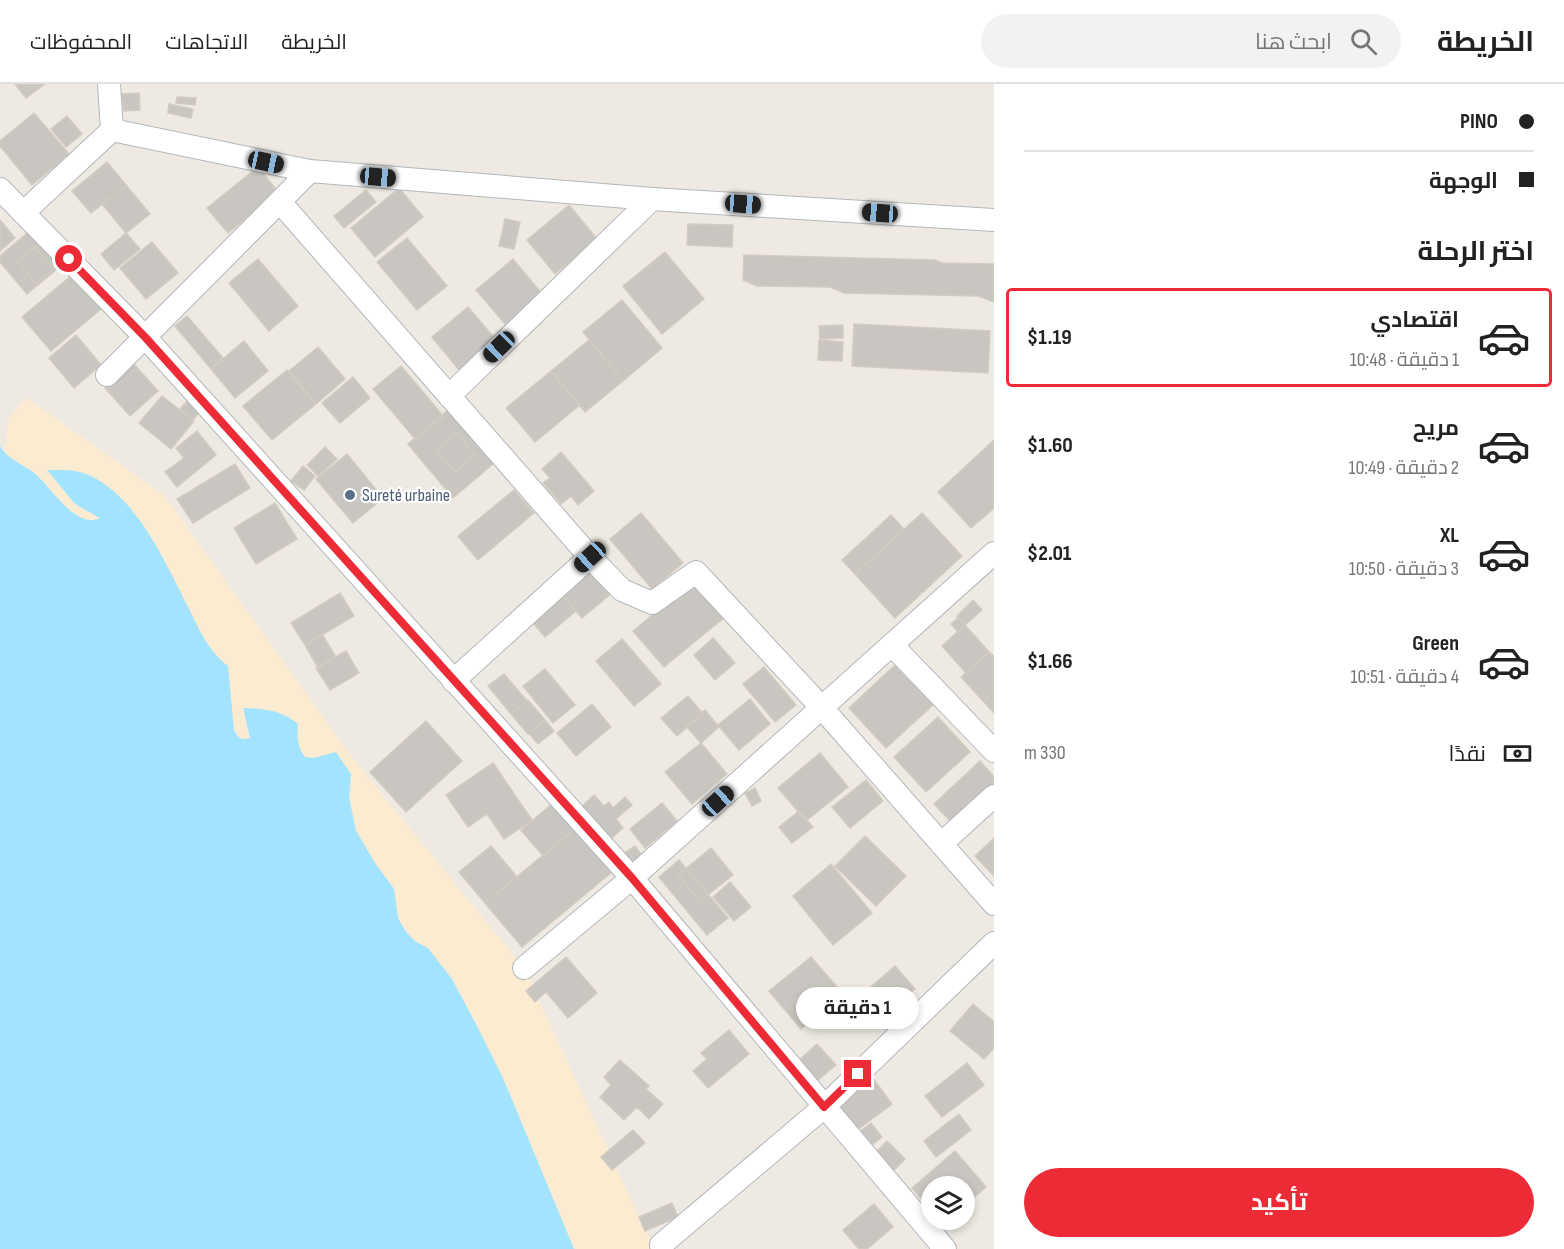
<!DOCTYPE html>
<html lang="ar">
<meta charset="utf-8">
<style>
:root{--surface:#fff;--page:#f2f2f2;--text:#222;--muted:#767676;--line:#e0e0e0;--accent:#ec2b36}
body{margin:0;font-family:"Sofia Sans Condensed",Cairo,sans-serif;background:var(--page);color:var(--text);direction:rtl;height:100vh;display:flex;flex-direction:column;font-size:22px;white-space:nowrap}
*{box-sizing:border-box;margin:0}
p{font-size:20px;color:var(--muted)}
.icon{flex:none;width:33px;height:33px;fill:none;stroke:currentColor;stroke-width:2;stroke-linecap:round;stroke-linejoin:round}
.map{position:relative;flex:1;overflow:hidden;direction:ltr}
.details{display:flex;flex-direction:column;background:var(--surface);width:570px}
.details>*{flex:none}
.top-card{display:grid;align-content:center;height:132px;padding:0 30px;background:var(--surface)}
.tools{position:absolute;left:921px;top:1092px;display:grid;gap:12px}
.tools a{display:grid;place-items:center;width:54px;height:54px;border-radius:50%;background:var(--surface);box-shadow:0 3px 9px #0003;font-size:30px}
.end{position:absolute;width:27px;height:27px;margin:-14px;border:8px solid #ec2b36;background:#fff;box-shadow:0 0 0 3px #fff}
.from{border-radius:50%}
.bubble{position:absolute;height:42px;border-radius:21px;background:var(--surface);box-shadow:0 3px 9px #0003;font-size:20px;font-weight:700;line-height:42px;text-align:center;direction:rtl}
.car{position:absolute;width:18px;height:36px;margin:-18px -9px;border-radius:8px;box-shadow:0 0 4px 2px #0007;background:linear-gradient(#222 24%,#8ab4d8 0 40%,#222 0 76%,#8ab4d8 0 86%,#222 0)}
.top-card b{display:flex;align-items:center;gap:21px;height:57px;font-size:22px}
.top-card b+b{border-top:2px solid var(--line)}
.top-card i{width:15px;height:15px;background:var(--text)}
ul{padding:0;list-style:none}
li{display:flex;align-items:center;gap:18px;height:99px;margin:0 12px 9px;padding:0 18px;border:3px solid transparent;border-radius:6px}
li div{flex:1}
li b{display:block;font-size:22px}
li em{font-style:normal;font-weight:700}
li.active{border-color:var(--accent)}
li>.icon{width:54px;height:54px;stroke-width:1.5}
h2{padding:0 30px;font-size:27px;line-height:72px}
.pay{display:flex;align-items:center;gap:15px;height:66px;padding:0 30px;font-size:22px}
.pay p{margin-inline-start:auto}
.button{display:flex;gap:12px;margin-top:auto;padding:12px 30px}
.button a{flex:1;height:69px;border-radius:36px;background:var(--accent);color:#fff;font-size:24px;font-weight:700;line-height:69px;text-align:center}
header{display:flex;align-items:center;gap:36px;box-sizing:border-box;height:84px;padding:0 30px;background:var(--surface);border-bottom:2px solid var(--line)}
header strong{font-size:28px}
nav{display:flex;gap:33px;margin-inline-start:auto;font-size:21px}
.search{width:420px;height:54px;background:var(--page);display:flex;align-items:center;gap:15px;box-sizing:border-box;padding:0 21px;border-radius:33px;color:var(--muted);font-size:22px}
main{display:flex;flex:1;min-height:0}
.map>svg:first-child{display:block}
.sand{fill:#fbebd1}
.water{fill:#a2e3ff}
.building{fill:#c9c5c0;stroke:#d3cbc1;stroke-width:1.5}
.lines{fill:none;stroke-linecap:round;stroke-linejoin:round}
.minor-casing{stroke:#b3b7ba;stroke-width:24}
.minor{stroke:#fff;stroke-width:22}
.route{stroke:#ec2b36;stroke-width:8}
.service-dot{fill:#5c6f8a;stroke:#fff;stroke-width:2}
.labels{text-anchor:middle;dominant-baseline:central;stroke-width:4.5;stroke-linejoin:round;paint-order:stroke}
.service-label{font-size:18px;fill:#4e5e75;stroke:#fff;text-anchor:start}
</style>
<header>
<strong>الخريطة</strong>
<div class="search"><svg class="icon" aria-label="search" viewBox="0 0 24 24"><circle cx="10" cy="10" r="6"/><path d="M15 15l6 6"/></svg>ابحث هنا</div>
<nav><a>الخريطة</a><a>الاتجاهات</a><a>المحفوظات</a></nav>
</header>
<main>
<section class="details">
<div class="top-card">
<b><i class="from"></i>PINO</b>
<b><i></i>الوجهة</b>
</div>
<h2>اختر الرحلة</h2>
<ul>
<li class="active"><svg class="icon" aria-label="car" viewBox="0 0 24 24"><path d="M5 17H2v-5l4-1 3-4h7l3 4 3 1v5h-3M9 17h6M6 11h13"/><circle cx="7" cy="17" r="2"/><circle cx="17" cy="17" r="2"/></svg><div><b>اقتصادي</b><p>1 دقيقة · 10:48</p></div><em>$1.19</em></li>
<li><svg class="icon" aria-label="car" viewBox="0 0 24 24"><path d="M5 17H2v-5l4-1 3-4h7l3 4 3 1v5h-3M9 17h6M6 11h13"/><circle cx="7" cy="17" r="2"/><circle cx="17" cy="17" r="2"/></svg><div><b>مريح</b><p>2 دقيقة · 10:49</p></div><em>$1.60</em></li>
<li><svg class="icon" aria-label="car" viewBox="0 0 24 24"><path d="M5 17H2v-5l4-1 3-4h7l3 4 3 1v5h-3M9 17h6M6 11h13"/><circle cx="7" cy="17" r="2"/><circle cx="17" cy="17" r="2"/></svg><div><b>XL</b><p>3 دقيقة · 10:50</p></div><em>$2.01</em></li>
<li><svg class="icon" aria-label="car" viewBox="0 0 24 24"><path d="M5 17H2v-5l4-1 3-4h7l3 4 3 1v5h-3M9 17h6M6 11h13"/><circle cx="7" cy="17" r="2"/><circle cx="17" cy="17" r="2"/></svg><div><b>Green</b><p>4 دقيقة · 10:51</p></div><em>$1.66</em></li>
</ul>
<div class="pay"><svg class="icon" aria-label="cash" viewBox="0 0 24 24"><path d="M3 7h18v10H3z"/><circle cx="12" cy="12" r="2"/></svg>نقدًا<p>330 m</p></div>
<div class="button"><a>تأكيد</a></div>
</section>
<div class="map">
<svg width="994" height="1165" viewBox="0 0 994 1165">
<rect width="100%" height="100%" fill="#eeeae3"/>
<!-- sand -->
<path class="sand" d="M27,314L164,411L354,676L524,884L640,1135L656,1165H574L503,994L478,944L428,864C409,856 399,842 396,822C396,816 396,808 393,803C389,796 382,788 376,781C354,751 347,727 351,690L326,672L314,674L305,673C297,662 297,653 298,640L251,649L250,654C241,657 239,654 234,646L228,583C206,566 197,542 185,518C165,477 129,407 84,389C73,385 59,386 48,386L84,427L101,434C74,445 53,405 35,390C26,382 14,376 4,369L9,333Z"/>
<!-- water -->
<path class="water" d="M0,362C7,375 22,380 33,388C50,401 75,446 100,434L75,420L47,386C58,386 72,385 83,389C134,406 165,478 188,523C199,545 208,567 228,582L234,646C238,654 242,657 250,654L243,624C264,625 281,626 298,640C297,653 297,662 305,673L314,674L336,668L351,690L349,713L356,747L375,779L394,805L398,834L406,848L416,858L428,864L452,895L478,944L503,994L574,1165H0Z"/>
<!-- building -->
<path class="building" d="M15,0H45L26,14Z
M139,9L140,26L124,27L122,10Z
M177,13L196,14L195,21L176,19Z
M169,20L193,25L191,34L168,29Z
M34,29L69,70L32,101L0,62V57Z
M67,32L82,50L66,63L51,45Z
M107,78L126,101L91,129L72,107Z
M258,83L278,108L228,149L207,124Z
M126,101L150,130L126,149L102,120Z
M399,104L423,133L375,173L351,144Z
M366,106L376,118L344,144L334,132Z
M569,121L597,155L555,190L527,156Z
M505,135L520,138L514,165L499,162Z
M0,136L15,154L0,167Z
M688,140L733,141L732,163L687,161Z
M32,145L62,181L27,210L0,178V172Z
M126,149L140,165L114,186L101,170Z
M407,154L447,202L417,226L377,178Z
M152,158L178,189L146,215L120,184Z
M35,163L54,185L36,200L18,178Z
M665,168L704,215L662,250L623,202Z
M744,171L935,176L942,179L994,180V218L978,212L844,209L830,203L757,202L743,196Z
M258,175L298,222L269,247L229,199Z
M513,175L543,211L506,241L476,206Z
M72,191L101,225L51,267L22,233Z
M622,216L662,264L623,297L583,248Z
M468,223L496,256L459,286L432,253Z
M187,232L223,274L211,285L175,242Z
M854,240L990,247L988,289L852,282Z
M843,241V254L820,255L819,242Z
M76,251L101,281L74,304L49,274Z
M589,256L623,297L585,328L551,287Z
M819,256L843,258L842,277L818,276Z
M244,257L268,287L235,314L211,285Z
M318,263L345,295L316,320L289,287Z
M133,279L158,307L130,332L105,304Z
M401,282L444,333L416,356L373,305Z
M287,286L316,320L272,356L243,322Z
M551,287L580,321L535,358L506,324Z
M353,293L370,314L340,339L322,319Z
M162,312L194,337L171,365L139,339Z
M189,315L202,325L193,336L180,325Z
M448,326L493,380L453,414L408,360Z
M197,347L216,371L177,403L165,388L184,374L176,364Z
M457,349L475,371L455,388L436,366Z
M994,356V424L971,444L938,408Z
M325,363L337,375L318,392L307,381Z
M561,368L594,407L578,421L571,412L561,420L543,399L550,394L542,385Z
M347,370L383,414L353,439L316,395Z
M235,380L250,404L193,439L177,415Z
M303,382L315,392L304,406L291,397Z
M514,406L534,429L478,476L458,452Z
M275,419L297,455L256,480L234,444Z
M641,429L683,479L652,505L610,455Z
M922,429L962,472L895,534L855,490Z
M891,431L904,445L855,490L842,476Z
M590,483L612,509L582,534L560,508Z
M694,496L725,533L664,583L633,547Z
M560,508L576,527L545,553L529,534Z
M340,509L354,532L305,561L291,539Z
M973,516L982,526L965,541L957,532Z
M958,534L965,541L958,548L951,540Z
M965,541L989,568L966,589L942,562Z
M322,550L336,573L318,584L305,561Z
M713,554L735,579L715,596L694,571Z
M622,555L661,600L634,622L596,577Z
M346,567L359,589L330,606L316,584Z
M989,568L994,572V607L983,617L961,593Z
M895,581L933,621L886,664L849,624Z
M764,583L796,621L775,638L743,600Z
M545,585L575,621L553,639L523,602Z
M504,590L527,617L511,630L488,602Z
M994,607V629L983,617Z
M688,612L703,630L677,652L661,634Z
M750,615L770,640L739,666L718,641Z
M528,616L545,636L528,650L511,630Z
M592,620L611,643L576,672L557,649Z
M705,626L719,643L701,659L686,642Z
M938,633L970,668L926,708L894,673Z
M545,636L554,647L538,660L529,649Z
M426,637L462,677L406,728L370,688Z
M701,659L727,690L692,720L665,688Z
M820,669L848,703L806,737L778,704Z
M980,677L994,693V702L953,740L934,720Z
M493,679L532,736L504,755L487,730L468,743L446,711Z
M866,696L883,717L850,744L832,723Z
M755,704L761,717L752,722L745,709Z
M594,711L604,722L609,718L613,724L625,713L632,721L616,735L623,744L606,759L578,726Z
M553,719L575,745L543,772L521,746Z
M662,719L677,737L645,764L630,745Z
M799,727L813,743L792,759L779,743Z
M575,745L612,788L522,863L485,819Z
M865,752L906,792L876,822L835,782Z
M994,754V792L975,772Z
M491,762L517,793L485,819L459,788Z
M635,762L643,773L629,783L621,771Z
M711,764L733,791L700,817L678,791Z
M679,776L728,834L707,851L659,793Z
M831,780L872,829L833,861L793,812Z
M730,798L751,823L734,837L713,813Z
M566,873L597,909L568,934L546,908L535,918L526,907Z
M811,873L843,910L801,945L769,907Z
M895,882L915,905L879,937L858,914Z
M973,920L994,938V964L984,975L950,947Z
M729,946L749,970L708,1004L693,987L707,975L701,969Z
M817,960L836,981L817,997L799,976Z
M620,976L649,1002L646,1005L663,1020L649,1035L637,1023L624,1036L600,1013L611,1001L604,993Z
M967,979L984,1001L942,1033L925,1012Z
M867,986L892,1020L857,1046L831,1013Z
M959,1030L971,1046L936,1073L924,1057Z
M871,1039L882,1053L869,1063L858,1049Z
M633,1046L645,1059L612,1086L601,1073Z
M887,1057L905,1075L887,1093L869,1075Z
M955,1067L986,1103L964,1122V1102H932V1127L912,1104Z
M672,1119L678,1133L645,1147L639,1133Z
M874,1120L893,1143L867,1165H859L843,1146Z"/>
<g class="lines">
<!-- minor casing -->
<g class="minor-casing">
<path id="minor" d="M112,46L310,87L652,115L994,136
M0,105L145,253L632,794L945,1165
M280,118L590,473L622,506L652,519L696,488L822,624L994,820
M23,129L112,46L109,0
M107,291L310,87
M449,312L652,115
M892,561L994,667
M453,597L590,473
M941,760L994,712
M524,884L632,794L994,469
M661,1161L824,1023L994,859"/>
</g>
<!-- minor -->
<use href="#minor" class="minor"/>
</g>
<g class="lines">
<!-- route -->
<path class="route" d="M69,175L145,253L632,794L824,1023L858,990"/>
</g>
<!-- markers -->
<circle class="service-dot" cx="350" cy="411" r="6"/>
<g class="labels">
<!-- service labels -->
<g class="service-label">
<text x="362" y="411">Sureté urbaine</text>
</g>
</g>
</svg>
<div class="tools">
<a><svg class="icon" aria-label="layers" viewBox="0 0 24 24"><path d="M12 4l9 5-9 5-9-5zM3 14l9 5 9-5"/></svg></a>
</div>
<i class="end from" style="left:69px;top:175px"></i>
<i class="end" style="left:858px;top:990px"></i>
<div class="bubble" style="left:796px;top:903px;width:123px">1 دقيقة</div>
<i class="car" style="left:266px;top:78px;rotate:102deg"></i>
<i class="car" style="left:378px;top:93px;rotate:95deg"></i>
<i class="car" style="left:743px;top:120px;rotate:94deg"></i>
<i class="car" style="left:880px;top:129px;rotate:274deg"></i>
<i class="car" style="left:499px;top:263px;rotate:226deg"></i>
<i class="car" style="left:590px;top:473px;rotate:228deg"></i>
<i class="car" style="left:718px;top:717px;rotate:48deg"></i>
</div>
</main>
